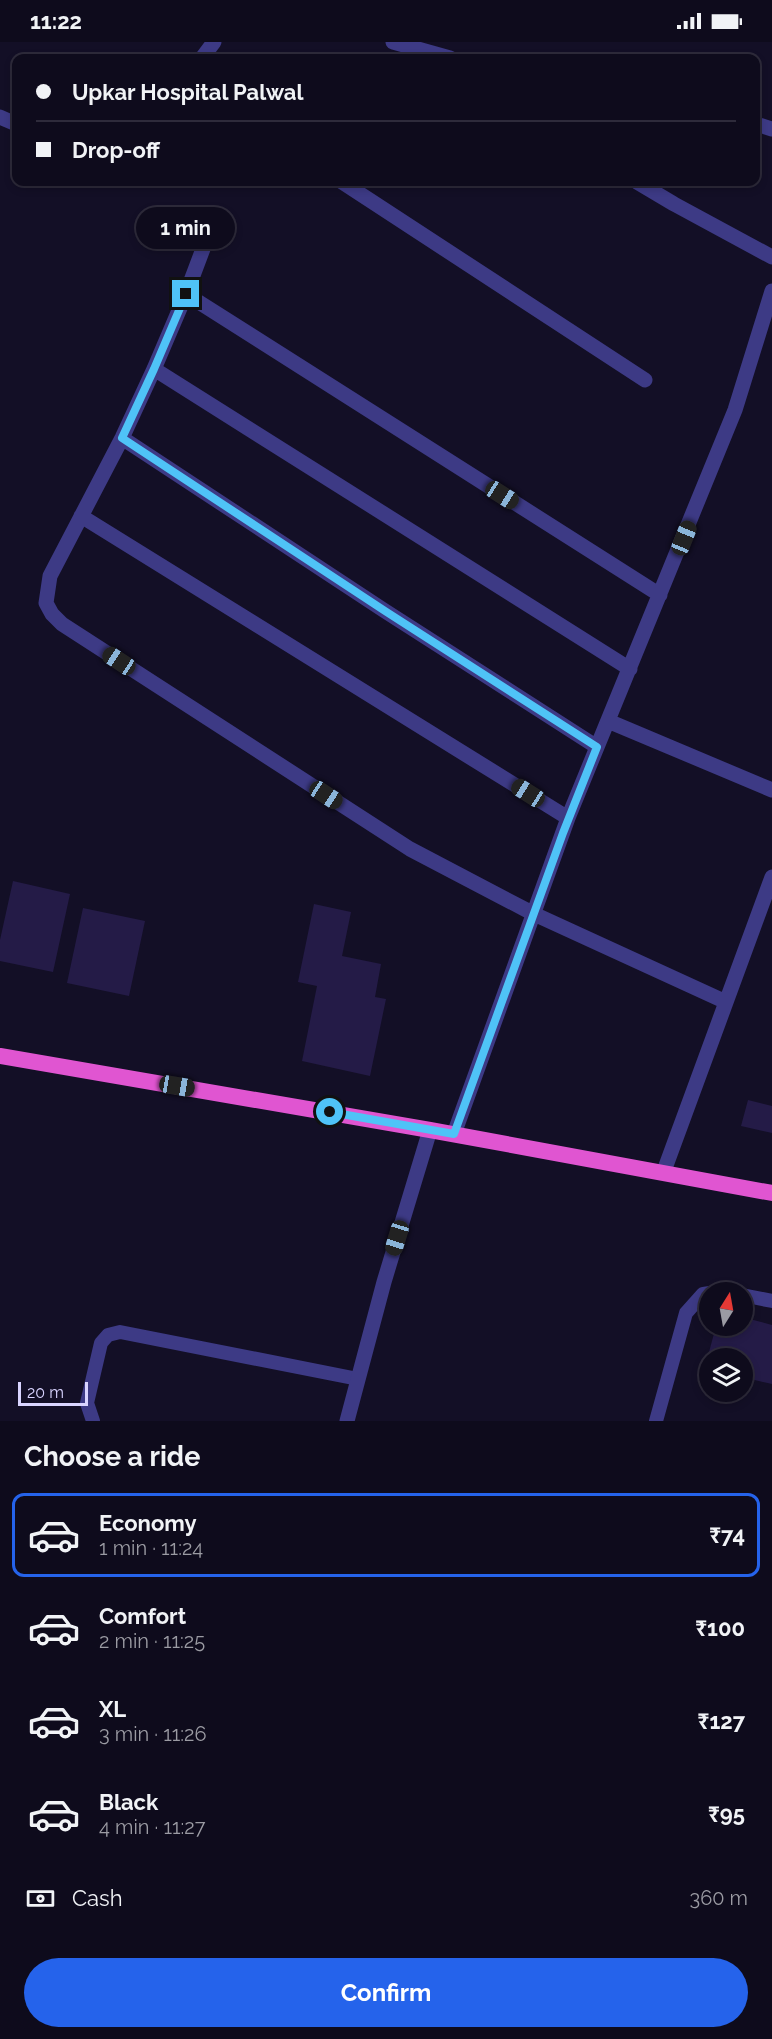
<!DOCTYPE html>
<meta charset="utf-8">
<style>
:root{--surface:#0e0b1c;--page:#1c1929;--text:#f1f3f6;--muted:#9b9ba3;--line:#2e2b3b;--accent:#2563eb}
body{margin:0;font-family:Raleway,sans-serif;background:var(--page);color:var(--text);height:100vh;display:flex;flex-direction:column;font-size:22px;white-space:nowrap}
*{box-sizing:border-box;margin:0}
p{font-size:20px;color:var(--muted)}
.icon{flex:none;width:33px;height:33px;fill:none;stroke:currentColor;stroke-width:2;stroke-linecap:round;stroke-linejoin:round}
.map{position:relative;height:1379px;overflow:hidden}
.panel{display:flex;flex-direction:column;background:var(--surface);flex:1}
.panel>*{flex:none}
.hud{position:absolute;left:12px;top:12px;width:748px;height:132px;border-radius:12px;box-shadow:0 3px 9px #0003,0 0 0 2px var(--line);display:grid;align-content:center;height:132px;padding:0 24px;background:var(--surface)}
.needle{width:39px;rotate:11deg}
.tools{position:absolute;left:699px;top:1240px;display:grid;gap:12px}
.tools a{display:grid;place-items:center;width:54px;height:54px;border-radius:50%;background:var(--surface);box-shadow:0 3px 9px #0003,0 0 0 2px var(--line);font-size:30px}
.scale{position:absolute;left:18px;bottom:15px;width:70px;box-sizing:border-box;padding-left:6px;border:3px solid #d9d4ff;border-top:0;font-size:16px;line-height:21px;white-space:nowrap;color:#d9d4ff;-webkit-text-stroke:4px #130f26;paint-order:stroke}
.end{position:absolute;width:27px;height:27px;margin:-14px;border:8px solid #4fc3f7;background:#111;box-shadow:0 0 0 3px #111}
.from{border-radius:50%}
.bubble{position:absolute;height:42px;border-radius:21px;background:var(--surface);box-shadow:0 3px 9px #0003,0 0 0 2px var(--line);font-size:20px;font-weight:700;line-height:42px;text-align:center}
.car{position:absolute;width:18px;height:36px;margin:-18px -9px;border-radius:8px;box-shadow:0 0 4px 2px #0007;background:linear-gradient(#222 24%,#8ab4d8 0 40%,#222 0 76%,#8ab4d8 0 86%,#222 0)}
.hud b{display:flex;align-items:center;gap:21px;height:57px;font-size:22px}
.hud b+b{border-top:2px solid var(--line)}
.hud i{width:15px;height:15px;background:var(--text)}
ul{padding:0;list-style:none}
li{display:flex;align-items:center;gap:18px;height:84px;margin:0 12px 9px;padding:0 12px;border:3px solid transparent;border-radius:12px}
li div{flex:1}
li b{display:block;font-size:22px}
li em{font-style:normal;font-weight:700}
li.active{border-color:var(--accent)}
li>.icon{width:54px;height:54px;stroke-width:1.5}
h2{padding:0 24px;font-size:27px;line-height:72px}
.pay{display:flex;align-items:center;gap:15px;height:66px;padding:0 24px;font-size:22px}
.pay p{margin-inline-start:auto}
.action{display:flex;gap:12px;margin-top:auto;padding:12px 24px}
.action a{flex:1;height:69px;border-radius:36px;background:var(--accent);color:#fff;font-size:24px;font-weight:700;line-height:69px;text-align:center}
.status{display:flex;justify-content:space-between;align-items:center;height:42px;padding:0 30px;background:var(--surface);direction:ltr}
.status svg{height:16px;fill:currentColor}
.map>svg:first-child{display:block}
.building{fill:#241b47}
.lines{fill:none;stroke-linecap:round;stroke-linejoin:round}
.service{stroke:#3d3a85;stroke-width:14}
.minor{stroke:#3d3a85;stroke-width:15}
.trunk{stroke:#e055d1;stroke-width:16}
.route{stroke:#4fc3f7;stroke-width:8}
</style>
<div class="status"><b>11:22</b><svg viewBox="0 0 49 12"><path d="M0 12V9h3v3zM5 12V6h3v6zM10 12V3h3v9zM15 12V0h3v12zM26 1h20v11H26zM47 4h2v5h-2z"/></svg></div>
<div class="map">
<svg width="772" height="1379" viewBox="0 0 772 1379">
<rect width="100%" height="100%" fill="#130f26"/>
<!-- building -->
<path class="building" d="M13,839L70,852L53,930L0,919V898Z
M314,862L351,870L342,914L381,922L375,955L386,957L370,1034L302,1019L317,944L298,940Z
M83,866L145,879L129,954L67,941Z
M748,1058L772,1064V1091L741,1084Z
M742,1275L772,1283V1342L742,1335V1317H710V1326L705,1325L716,1284H742Z"/>
<g class="lines">
<!-- service -->
<path class="service" d="M711,1251L724,1249L733,1251
M742,1253L772,1259
M93,1379L87,1361L101,1301L108,1293L120,1290L358,1337
M656,1379L686,1271L703,1252L710,1251"/>
<!-- minor -->
<path class="minor" d="M393,0L450,16
M202,16L214,0
M0,75L16,82
M756,82L772,87
M342,140L645,338
M637,140L674,162L772,215
M212,183L186,252L154,327L122,396L50,534L46,561L52,572L62,582L410,807L534,872L726,960
M186,252L660,553
M154,327L630,627
M122,396L385,569L597,705
M81,474L568,776
M608,679L772,748
M454,1092L568,776L735,368L772,249
M664,1129L772,835
M347,1379L384,1240L430,1088"/>
<!-- trunk -->
<path class="trunk" d="M0,1014L430,1088L772,1151"/>
</g>
<g class="lines">
<!-- route -->
<path class="route" d="M186,252L154,327L122,396L385,569L597,705L563,791L454,1092L330,1070"/>
</g>
</svg>
<div class="tools">
<a><svg class="needle" viewBox="-14 -14 28 28"><path d="M0-13l5 13h-10z" fill="#e53935"/><path d="M0 13l5-13h-10z" fill="#9b9ba3"/></svg></a>
<a><svg class="icon" aria-label="layers" viewBox="0 0 24 24"><path d="M12 4l9 5-9 5-9-5zM3 14l9 5 9-5"/></svg></a>
</div>
<div class="scale">20 m</div>
<i class="end from" style="left:330px;top:1070px"></i>
<i class="end" style="left:186px;top:252px"></i>
<div class="bubble" style="left:136px;top:165px;width:99px">1 min</div>
<i class="car" style="left:502px;top:453px;rotate:122deg"></i>
<i class="car" style="left:684px;top:496px;rotate:22deg"></i>
<i class="car" style="left:119px;top:619px;rotate:303deg"></i>
<i class="car" style="left:528px;top:751px;rotate:302deg"></i>
<i class="car" style="left:326px;top:753px;rotate:123deg"></i>
<i class="car" style="left:177px;top:1044px;rotate:100deg"></i>
<i class="car" style="left:397px;top:1196px;rotate:197deg"></i>
<div class="hud">
<b><i class="from"></i>Upkar Hospital Palwal</b>
<b><i></i>Drop-off</b>
</div>
</div>
<section class="panel">
<h2>Choose a ride</h2>
<ul>
<li class="active"><svg class="icon" aria-label="car" viewBox="0 0 24 24"><path d="M5 17H2v-5l4-1 3-4h7l3 4 3 1v5h-3M9 17h6M6 11h13"/><circle cx="7" cy="17" r="2"/><circle cx="17" cy="17" r="2"/></svg><div><b>Economy</b><p>1 min · 11:24</p></div><em>₹74</em></li>
<li><svg class="icon" aria-label="car" viewBox="0 0 24 24"><path d="M5 17H2v-5l4-1 3-4h7l3 4 3 1v5h-3M9 17h6M6 11h13"/><circle cx="7" cy="17" r="2"/><circle cx="17" cy="17" r="2"/></svg><div><b>Comfort</b><p>2 min · 11:25</p></div><em>₹100</em></li>
<li><svg class="icon" aria-label="car" viewBox="0 0 24 24"><path d="M5 17H2v-5l4-1 3-4h7l3 4 3 1v5h-3M9 17h6M6 11h13"/><circle cx="7" cy="17" r="2"/><circle cx="17" cy="17" r="2"/></svg><div><b>XL</b><p>3 min · 11:26</p></div><em>₹127</em></li>
<li><svg class="icon" aria-label="car" viewBox="0 0 24 24"><path d="M5 17H2v-5l4-1 3-4h7l3 4 3 1v5h-3M9 17h6M6 11h13"/><circle cx="7" cy="17" r="2"/><circle cx="17" cy="17" r="2"/></svg><div><b>Black</b><p>4 min · 11:27</p></div><em>₹95</em></li>
</ul>
<div class="pay"><svg class="icon" aria-label="cash" viewBox="0 0 24 24"><path d="M3 7h18v10H3z"/><circle cx="12" cy="12" r="2"/></svg>Cash<p>360 m</p></div>
<div class="action"><a>Confirm</a></div>
</section>
